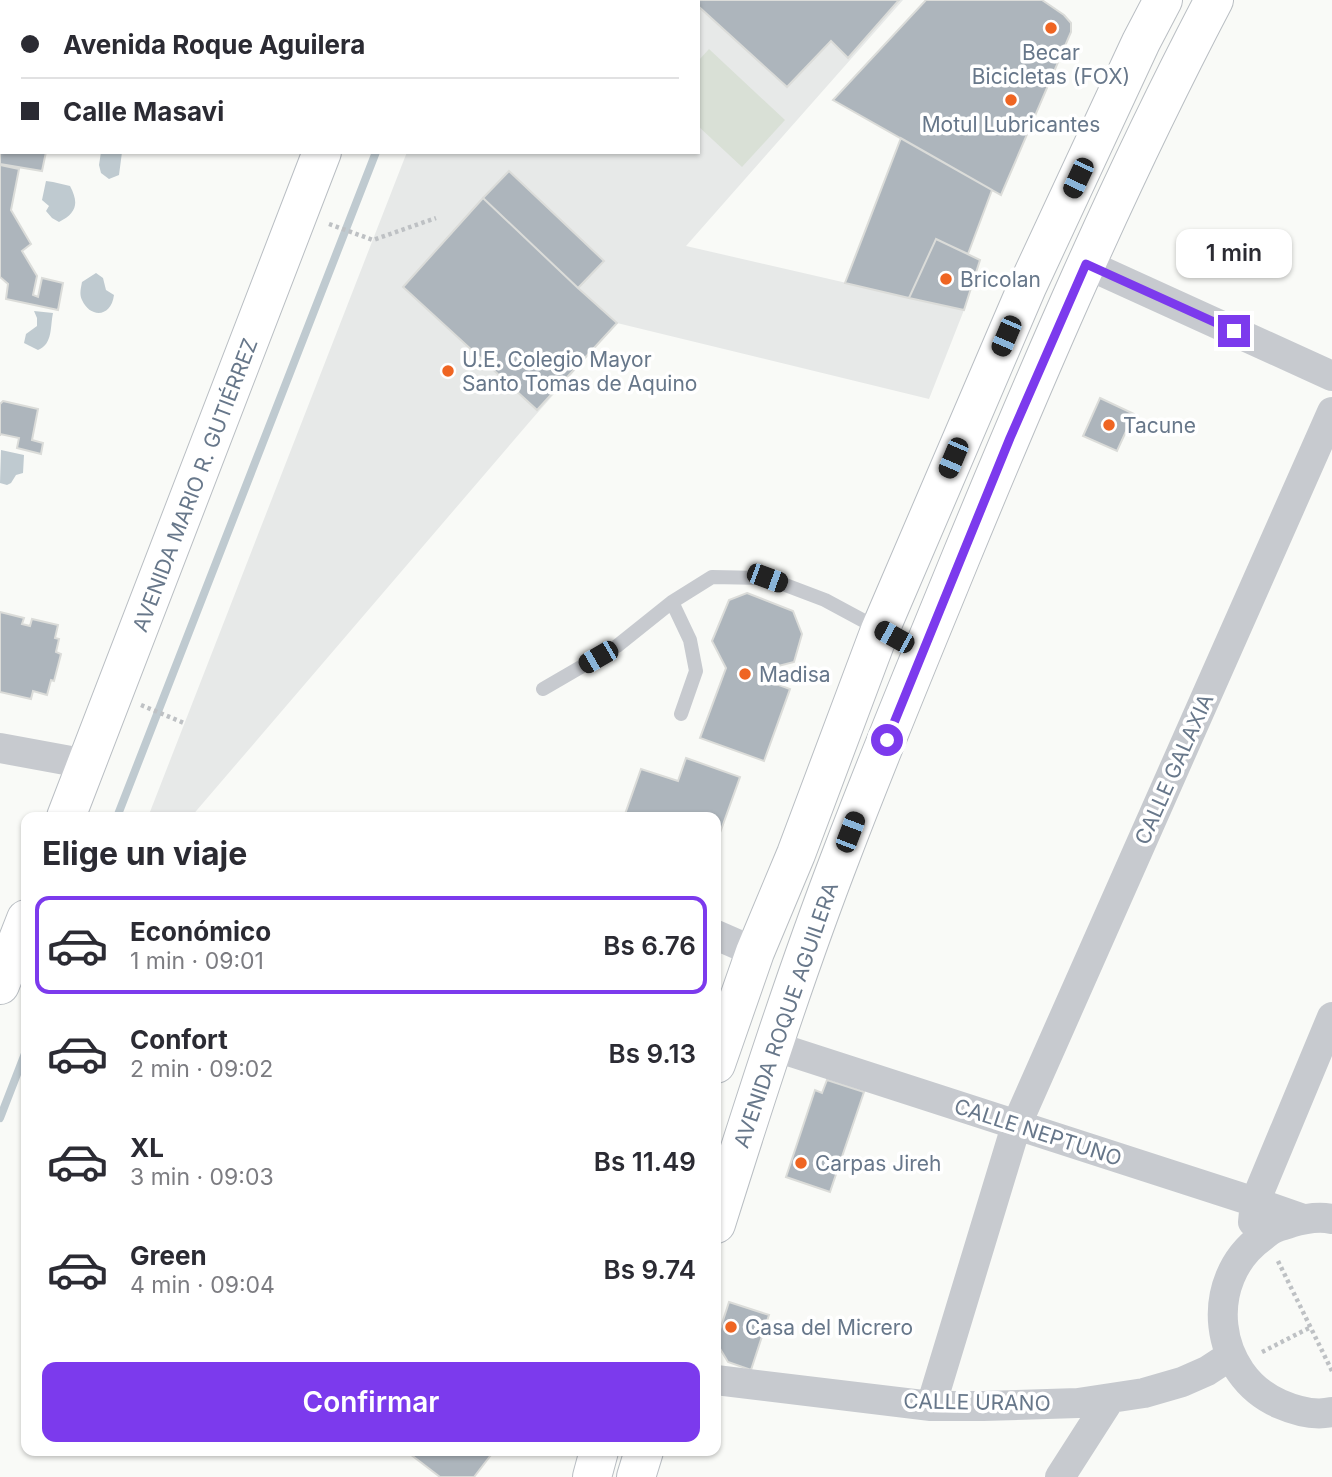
<!DOCTYPE html>
<html lang="es">
<meta charset="utf-8">
<style>
:root{--surface:#fff;--page:#f2f2f3;--text:#2b2b33;--muted:#7c7c81;--line:#e1e1e2;--accent:#7c3aed}
body{margin:0;font-family:Inter,sans-serif;background:var(--page);color:var(--text);height:100vh;display:flex;flex-direction:column;font-size:26px;white-space:nowrap}
*{box-sizing:border-box;margin:0}
p{font-size:23px;color:var(--muted)}
.icon{flex:none;width:38px;height:38px;fill:none;stroke:currentColor;stroke-width:2;stroke-linecap:round;stroke-linejoin:round}
.map{position:relative;flex:1;overflow:hidden}
.sheet{position:absolute;left:21px;top:812px;width:700px;height:644px;display:flex;flex-direction:column;background:var(--surface);border-radius:14px;box-shadow:0 2px 5px #0004}
.sheet>*{flex:none}
.top-card{position:absolute;left:0px;top:0px;width:700px;height:154px;box-shadow:0 2px 5px #0004;display:grid;align-content:center;height:154px;padding:0 21px;background:var(--surface)}
.end{position:absolute;width:32px;height:32px;margin:-16px;border:9px solid #7c3aed;background:#fff;box-shadow:0 0 0 4px #fff}
.from{border-radius:50%}
.bubble{position:absolute;height:49px;border-radius:14px;background:var(--surface);box-shadow:0 2px 5px #0004;font-size:23px;font-weight:600;line-height:49px;text-align:center}
.car{position:absolute;width:21px;height:42px;margin:-21px -10px;border-radius:9px;box-shadow:0 0 5px 2px #0007;background:linear-gradient(#222 24%,#8ab4d8 0 40%,#222 0 76%,#8ab4d8 0 86%,#222 0)}
.top-card b{display:flex;align-items:center;gap:24px;height:66px;font-size:26px}
.top-card b+b{border-top:2px solid var(--line)}
.top-card i{width:18px;height:18px;background:var(--text)}
ul{padding:0;list-style:none}
li{display:flex;align-items:center;gap:21px;height:98px;margin:0 14px 10px;padding:0 7px;border:4px solid transparent;border-radius:14px}
li div{flex:1}
li b{display:block;font-size:26px}
li em{font-style:normal;font-weight:600}
li.current{border-color:var(--accent)}
li>.icon{width:63px;height:63px;stroke-width:1.5}
h2{padding:0 21px;font-size:32px;line-height:84px}
.button{display:flex;gap:14px;margin-top:auto;padding:14px 21px}
.button a{flex:1;height:80px;border-radius:14px;background:var(--accent);color:#fff;font-size:28px;font-weight:600;line-height:80px;text-align:center}
.map>svg:first-child{display:block}
.built{fill:#e7e9e8}
.green{fill:#d9e0d6}
.water{fill:#bfcad0}
.lines{fill:none;stroke-linecap:round;stroke-linejoin:round}
.stream{stroke:#bfcad0;stroke-width:8}
.building{fill:#adb5bc;stroke:#dbdcd9;stroke-width:2}
.secondary-casing{stroke:#b9bec3;stroke-width:40}
.path{stroke:#bec1c4;stroke-width:4.5;stroke-dasharray:3.5 3.5;stroke-linecap:butt}
.lane{stroke:#c7cacf;stroke-width:14}
.street{stroke:#c7cacf;stroke-width:30}
.secondary{stroke:#fff;stroke-width:38}
.route{stroke:#7c3aed;stroke-width:9}
.poi-dot{fill:#ef6522;stroke:#fff;stroke-width:2.5}
.labels{text-anchor:middle;dominant-baseline:central;stroke-width:7;stroke-linejoin:round;paint-order:stroke}
.poi-label{font-size:21px;fill:#67778a;stroke:#fff;text-anchor:start}
.street-label{font-size:21px;fill:#67778a;stroke:#fff}
</style>
<div class="map">
<svg width="1332" height="1477" viewBox="0 0 1332 1477">
<rect width="100%" height="100%" fill="#f9faf7"/>
<!-- built -->
<path class="built" d="M466,0H903L686,246L964,310L929,399L617,323L532,419L191,817H148L407,152H698V2H465Z"/>
<!-- green -->
<path class="green" d="M709,49L785,120L742,167L698,126V61Z"/>
<!-- water -->
<path class="water" d="M101,152H122L119,175L109,179L101,173L99,165Z
M46,181L53,182L70,186C79,203 77,213 59,222L52,218L46,211L49,206L42,200Z
M96,273L103,278L106,290L114,295C111,318 90,318 82,300C79,294 81,288 82,282Z
M34,311L53,313C50,327 53,344 38,350L24,343L26,334L37,326V318Z
M1,450L24,455L23,473L16,475L11,483L7,485L0,483Z"/>
<g class="lines">
<!-- stream -->
<path class="stream" d="M434,2L435,0
M117,817L376,152
M0,1118L26,1051"/>
</g>
<!-- building -->
<path class="building" d="M691,0H899L848,58L831,41L787,87L698,6V2H693Z
M926,0H1042L1064,15L1071,23V32L1001,195L833,100Z
M0,83H2V152H46L42,171L0,164Z
M901,138L992,190L968,254L936,239L909,298L845,283Z
M0,165L19,169L11,210L31,244L22,251L37,276L33,295L38,297L42,278L63,283L58,310L6,299L8,284L0,277Z
M509,171L604,261L578,288L483,198Z
M483,198L578,288L617,323L537,410L403,287Z
M936,239L980,260L964,310L909,298Z
M1100,398L1134,414L1117,451L1083,436Z
M3,401L38,409L32,440L43,443L41,454L17,448L19,438L0,434V436V404Z
M747,593L793,611L802,634L794,662L770,668L765,680L790,689L764,761L700,738L726,668L712,641L729,600Z
M0,612L24,618L22,624L30,626L32,619L58,625L55,638L59,639L56,652L61,654L54,681L51,680L47,695L33,691L31,699L0,692Z
M686,758L740,777L716,844V817H624L641,769L678,781Z
M827,1080L864,1092L830,1192L786,1177L815,1090L822,1093Z
M729,1302L769,1315L751,1370L728,1362L716,1342Z
M412,1451H494L474,1477H440L410,1454Z"/>
<g class="lines">
<!-- secondary casing -->
<g class="secondary-casing">
<path id="secondary" d="M380,2L381,0
M66,817L322,152
M0,985L26,919
M716,1064L755,952L796,854L880,630L1027,287L1141,42L1163,0
M716,1224C755,1100 795,975 842,853C880,753 921,655 961,557C1039,368 1119,181 1214,0
M592,1477L599,1451
M636,1477L644,1451"/>
</g>
<!-- path -->
<path class="path" d="M329,224L373,240L436,218
M141,705L184,723
M1278,1261L1332,1371
M1262,1352L1311,1327"/>
<!-- lane -->
<path class="lane" d="M672,602L690,640L696,671L681,714
M543,689L617,646L672,602L712,577L767,578L825,600L877,628"/>
<!-- street -->
<path class="street" d="M1086,264L1332,376
M0,748L87,764
M716,935L755,952
M773,1046L1255,1202L1303,1219
M1332,1219C1318,1216 1303,1219 1290,1223C1285,1225 1279,1226 1275,1228C1270,1230 1266,1234 1262,1237C1202,1280 1213,1375 1280,1404C1296,1411 1314,1416 1332,1412
M1253,1222L1255,1202L1332,1017
M716,1380L931,1406H983L1078,1403L1144,1393L1182,1382L1207,1371L1230,1356
M931,1406L1016,1126L1332,412
M1060,1477L1110,1399"/>
<!-- secondary -->
<use href="#secondary" class="secondary"/>
</g>
<g class="lines">
<!-- route -->
<path class="route" d="M887,740L1010,438L1086,264L1234,331"/>
</g>
<!-- markers -->
<g class="poi-dot">
<circle cx="1051" cy="28" r="7"/>
<circle cx="1011" cy="100" r="7"/>
<circle cx="946" cy="279" r="7"/>
<circle cx="448" cy="371" r="7"/>
<circle cx="1109" cy="425" r="7"/>
<circle cx="745" cy="674" r="7"/>
<circle cx="801" cy="1163" r="7"/>
<circle cx="731" cy="1327" r="7"/>
</g>
<g class="labels">
<!-- poi labels -->
<g class="poi-label">
<text x="1051" y="52" text-anchor="middle">Becar<tspan x="1051" dy="24">Bicicletas (FOX)</tspan></text>
<text x="1011" y="124" text-anchor="middle">Motul Lubricantes</text>
<text x="960" y="279">Bricolan</text>
<text x="462" y="359">U.E. Colegio Mayor<tspan x="462" dy="24">Santo Tomas de Aquino</tspan></text>
<text x="1123" y="425">Tacune</text>
<text x="759" y="674">Madisa</text>
<text x="815" y="1163">Carpas Jireh</text>
<text x="745" y="1327">Casa del Micrero</text>
</g>
<!-- street labels -->
<g class="street-label">
<text transform="translate(195 485) rotate(-69)">AVENIDA MARIO R. GUTIÉRREZ</text>
<text transform="translate(1174 769) rotate(-66)">CALLE GALAXIA</text>
<text transform="translate(786 1015) rotate(-71)">AVENIDA ROQUE AGUILERA</text>
<text transform="translate(1038 1132) rotate(18)">CALLE NEPTUNO</text>
<text transform="translate(977 1402) rotate(1)">CALLE URANO</text>
</g>
</g>
</svg>
<i class="end from" style="left:887px;top:740px"></i>
<i class="end" style="left:1234px;top:331px"></i>
<div class="bubble" style="left:1176px;top:229px;width:116px">1 min</div>
<i class="car" style="left:1078px;top:178px;rotate:205deg"></i>
<i class="car" style="left:1006px;top:336px;rotate:203deg"></i>
<i class="car" style="left:953px;top:458px;rotate:203deg"></i>
<i class="car" style="left:767px;top:578px;rotate:110deg"></i>
<i class="car" style="left:894px;top:637px;rotate:299deg"></i>
<i class="car" style="left:598px;top:657px;rotate:240deg"></i>
<i class="car" style="left:850px;top:832px;rotate:21deg"></i>
<div class="top-card">
<b><i class="from"></i>Avenida Roque Aguilera</b>
<b><i></i>Calle Masavi</b>
</div>
<section class="sheet">
<h2>Elige un viaje</h2>
<ul>
<li class="current"><svg class="icon" aria-label="car" viewBox="0 0 24 24"><path d="M5 17H2v-5l4-1 3-4h7l3 4 3 1v5h-3M9 17h6M6 11h13"/><circle cx="7" cy="17" r="2"/><circle cx="17" cy="17" r="2"/></svg><div><b>Económico</b><p>1 min · 09:01</p></div><em>Bs 6.76</em></li>
<li><svg class="icon" aria-label="car" viewBox="0 0 24 24"><path d="M5 17H2v-5l4-1 3-4h7l3 4 3 1v5h-3M9 17h6M6 11h13"/><circle cx="7" cy="17" r="2"/><circle cx="17" cy="17" r="2"/></svg><div><b>Confort</b><p>2 min · 09:02</p></div><em>Bs 9.13</em></li>
<li><svg class="icon" aria-label="car" viewBox="0 0 24 24"><path d="M5 17H2v-5l4-1 3-4h7l3 4 3 1v5h-3M9 17h6M6 11h13"/><circle cx="7" cy="17" r="2"/><circle cx="17" cy="17" r="2"/></svg><div><b>XL</b><p>3 min · 09:03</p></div><em>Bs 11.49</em></li>
<li><svg class="icon" aria-label="car" viewBox="0 0 24 24"><path d="M5 17H2v-5l4-1 3-4h7l3 4 3 1v5h-3M9 17h6M6 11h13"/><circle cx="7" cy="17" r="2"/><circle cx="17" cy="17" r="2"/></svg><div><b>Green</b><p>4 min · 09:04</p></div><em>Bs 9.74</em></li>
</ul>
<div class="button"><a>Confirmar</a></div>
</section>
</div>
